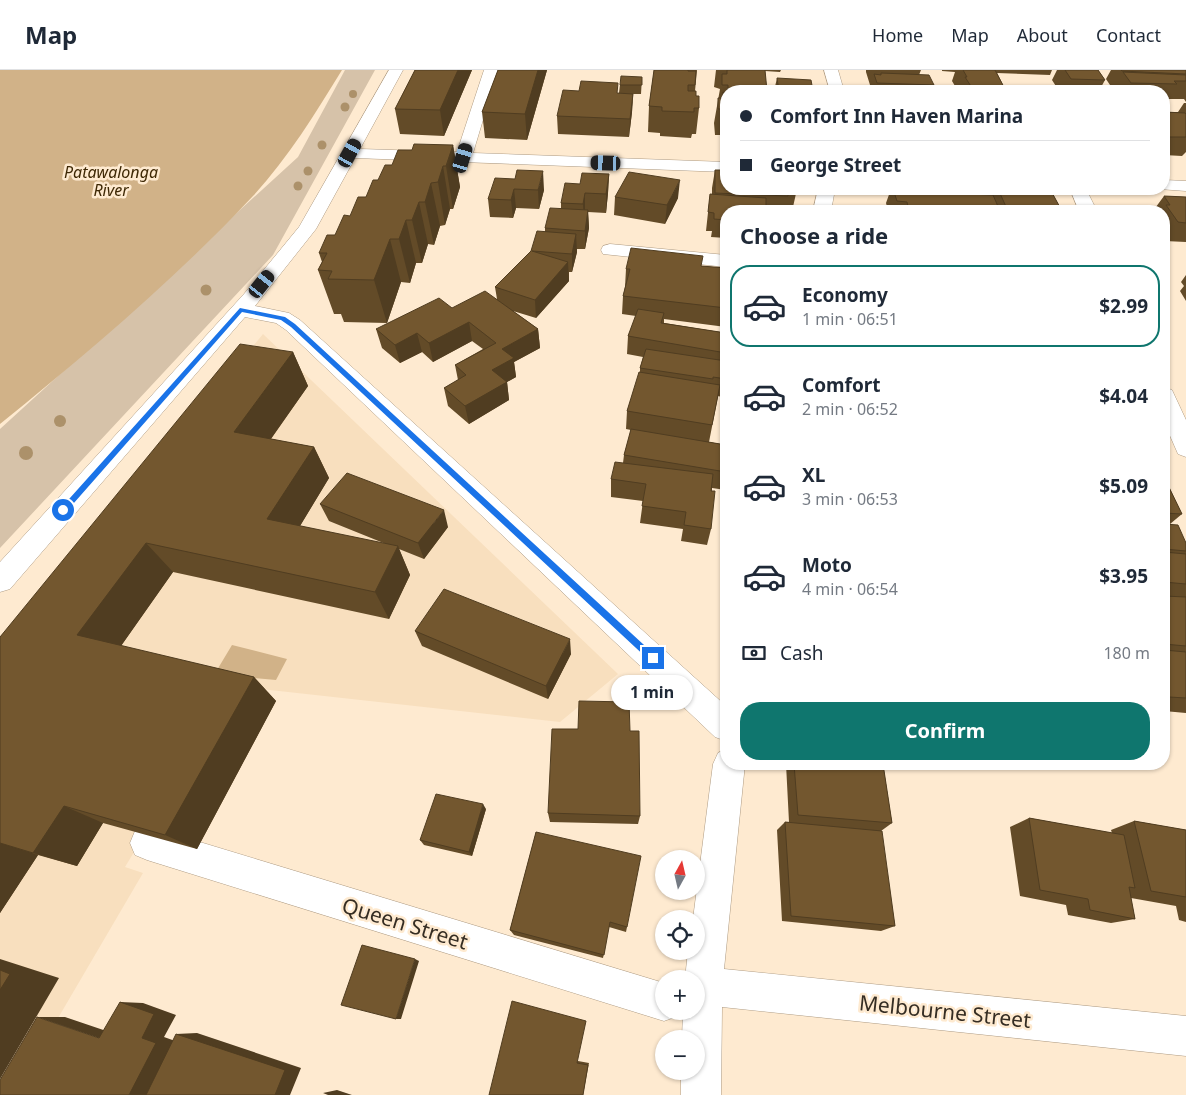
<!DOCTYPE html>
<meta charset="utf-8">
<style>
:root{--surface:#fff;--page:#f6f6f7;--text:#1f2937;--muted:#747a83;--line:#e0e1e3;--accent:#0f766e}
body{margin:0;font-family:"Noto Sans",sans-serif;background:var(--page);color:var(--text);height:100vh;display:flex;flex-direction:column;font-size:19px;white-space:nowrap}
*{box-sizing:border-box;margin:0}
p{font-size:16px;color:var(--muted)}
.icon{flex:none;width:28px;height:28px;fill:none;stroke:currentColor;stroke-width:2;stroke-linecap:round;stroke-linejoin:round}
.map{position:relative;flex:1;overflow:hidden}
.panel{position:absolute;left:720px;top:135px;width:450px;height:565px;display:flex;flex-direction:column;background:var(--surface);border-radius:20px;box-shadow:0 1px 4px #0004}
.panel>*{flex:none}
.guide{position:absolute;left:720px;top:15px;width:450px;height:110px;border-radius:20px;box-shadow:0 1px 4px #0004;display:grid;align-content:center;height:110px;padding:0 20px;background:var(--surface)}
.needle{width:32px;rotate:8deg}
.tools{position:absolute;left:655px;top:780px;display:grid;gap:10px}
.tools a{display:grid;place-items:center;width:50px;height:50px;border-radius:50%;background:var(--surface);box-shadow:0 1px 4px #0004;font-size:25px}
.end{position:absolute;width:22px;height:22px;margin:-11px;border:6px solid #1a73e8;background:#fff;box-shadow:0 0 0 2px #fff}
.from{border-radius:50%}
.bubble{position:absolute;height:35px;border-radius:18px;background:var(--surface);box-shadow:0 1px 4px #0004;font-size:16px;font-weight:700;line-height:35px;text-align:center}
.car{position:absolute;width:15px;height:30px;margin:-15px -8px;border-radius:6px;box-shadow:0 0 4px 1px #0007;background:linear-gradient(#222 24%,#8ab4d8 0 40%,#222 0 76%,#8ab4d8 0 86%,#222 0)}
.guide b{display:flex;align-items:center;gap:18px;height:48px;font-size:19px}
.guide b+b{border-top:1px solid var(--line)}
.guide i{width:12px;height:12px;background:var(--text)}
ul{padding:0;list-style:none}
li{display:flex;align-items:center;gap:15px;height:82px;margin:0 10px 8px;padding:0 10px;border:2px solid transparent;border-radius:20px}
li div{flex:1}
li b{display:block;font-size:19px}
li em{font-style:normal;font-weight:700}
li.on{border-color:var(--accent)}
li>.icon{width:45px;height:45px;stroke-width:1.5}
h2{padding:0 20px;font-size:22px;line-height:60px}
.pay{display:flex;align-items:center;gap:12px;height:55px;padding:0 20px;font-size:19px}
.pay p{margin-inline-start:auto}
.primary-button{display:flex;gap:10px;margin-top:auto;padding:10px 20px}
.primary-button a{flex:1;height:58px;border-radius:20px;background:var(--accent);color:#fff;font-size:20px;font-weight:700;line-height:58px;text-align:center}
header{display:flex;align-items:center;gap:30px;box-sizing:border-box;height:70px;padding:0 25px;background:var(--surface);border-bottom:1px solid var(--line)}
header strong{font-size:24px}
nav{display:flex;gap:28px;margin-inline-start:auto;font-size:18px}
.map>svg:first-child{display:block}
.built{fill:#f8dfbe}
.green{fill:#d6c2a9}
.water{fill:#d1b288}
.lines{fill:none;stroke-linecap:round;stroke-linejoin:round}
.minor-casing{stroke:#ae9b83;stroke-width:1}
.minor{fill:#fff;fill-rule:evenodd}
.tree{fill:#ac916a}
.wall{fill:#634b28}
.shaded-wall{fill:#503d21}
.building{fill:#73572f;stroke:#503d21}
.route{fill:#1a73e8}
.labels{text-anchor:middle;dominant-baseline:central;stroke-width:5;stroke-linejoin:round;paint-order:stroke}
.far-water-label{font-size:16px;font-style:italic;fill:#3e2805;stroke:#feead0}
.near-street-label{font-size:21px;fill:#352d23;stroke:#feead0}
</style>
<header>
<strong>Map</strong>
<nav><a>Home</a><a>Map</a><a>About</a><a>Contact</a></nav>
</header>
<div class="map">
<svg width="1186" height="1025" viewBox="0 0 1186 1025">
<rect width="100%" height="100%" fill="#feead0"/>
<!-- built -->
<path class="built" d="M263,264L618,604L560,652L234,616L125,797L143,803L13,1025H0V583Z"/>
<!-- green -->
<path class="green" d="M345,0H375L273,185L0,478V359L298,87Z"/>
<!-- water -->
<path class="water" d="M0,0H342C315,44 288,88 253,126C175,209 88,283 0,354Z
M232,575L287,589L276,610L231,606L211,610Z"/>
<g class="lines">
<!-- minor casing -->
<g class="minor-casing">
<path id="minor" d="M389,0H403L360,79L457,82L484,0H498L473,83L726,92V102L355,88L316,159L255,236L289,243L300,250L726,636V671L715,667L286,260L276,253L245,247L10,519L0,522V492L244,224L299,157Z
M824,0H838L844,21H830Z
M1164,110L1186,111V121L1159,119H1164Z
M818,119H835L831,141H813Z
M1070,119H1086L1097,141H1079Z
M610,174L726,185V197L603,184L601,180L603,176Z
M1164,317L1172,320L1186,350V387L1178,384L1164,352Z
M726,679V694H745L724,899L1186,946V986L722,937L721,1025H681V1001H696V969H682L683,941H696V909H685L688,881H696V849H693L713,694L718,683Z
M147,756L664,913V941H679L678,946L664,951L147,790L135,785L130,773L135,761Z"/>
</g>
<!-- minor -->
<use href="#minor" class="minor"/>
</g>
<!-- trees -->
<g class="tree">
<circle cx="353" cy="24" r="4"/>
<circle cx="345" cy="37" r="4.5"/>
<circle cx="322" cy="75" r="4.5"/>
<circle cx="308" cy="101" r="4.5"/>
<circle cx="298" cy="116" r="4.5"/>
<circle cx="206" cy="220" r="5.5"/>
<circle cx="60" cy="351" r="6"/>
<circle cx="26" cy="383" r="7"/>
</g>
<!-- wall -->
<path class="wall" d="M415,0H472L444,66L400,64L395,39Z
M498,0H547L527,70L485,68L482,42Z
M654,0H697L695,21L699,38L696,64H692L691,68L660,66V63L648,62L649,36Z
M716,0H781L780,2L765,1L767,21H726V68H724V65H715L714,53L720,19L714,17Z
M866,0H921L919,5L934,15L931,21H869L871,15H870L866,2Z
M942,0H1052L1050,5L997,3L1006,21H958L952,11L955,2L942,1Z
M1057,0H1098L1105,10L1099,21H1059L1052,10Z
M1111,0H1186V32L1184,29H1169L1167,32H1164V21H1115L1114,20V18H1112L1106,9Z
M642,7L641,24H633L632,42L629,67L558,64L557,46L619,23L620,15Z
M777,8L813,21H774Z
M1184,33H1186V82L1182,86L1164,85V42H1178Z
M453,75L460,117L453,139H450L445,155L440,156L434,175L428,174L422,193H416L410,213L401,212L387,253L344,252L341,244H334L318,200L322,192L319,183L335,165L366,127L378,110L412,80Z
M715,100L797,119L793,137H786L785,141H726V168L711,167L712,161H706L710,124H712V118Z
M609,104L608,123L606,143L588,142L589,158L585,179H577V182L572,202H569V211L536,248L513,241L538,259L540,278L514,292L516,307L507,312L509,330L469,354L448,336L444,318L458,310L455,295L483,279L472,271L433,292L422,282L400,293L382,278L376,259L452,238L497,229L495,217L531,181L545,162V158L561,138V133L580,114Z
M515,109L544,120L539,139L516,138L513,148L490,147L488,129Z
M891,119H965L967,124L993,125L996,119H1050L1062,141H888L886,133Z
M1164,126L1186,127V172L1165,171L1164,170V141H1153Z
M615,127L678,128L665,154L614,145Z
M701,196L726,198V257L664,249V253L726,263V328L718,326L709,372L726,375V420L712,418L711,459L707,475L681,471L683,459L640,453L643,431L611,427V409L623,393L624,385L631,360L626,359L627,341L640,302V298L643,287L627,284L628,266L636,246L622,244L623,226L625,217L626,199Z
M1186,205V231L1180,221L1184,216L1181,212Z
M293,282L308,316L271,369L314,377L329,408L300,456L386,474L329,451L320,434L448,457L424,489L399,479L410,505L389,549L173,502L121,576L254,607L276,631L197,779L103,753L77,796L38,785L0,843V567Z
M1164,407L1182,444L1170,454L1186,473V643L1164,641Z
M415,561L571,584L548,629L422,576Z
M578,659L630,661L640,746L638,754L550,752L548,743Z
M786,694H883L892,753L881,761L895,856L881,861L782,851L777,760L785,752H789Z
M486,739L472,786L424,775L420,770Z
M1029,748L1112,763L1111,760L1134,751L1186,760V852L1179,850L1176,836L1131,828L1135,849L1111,853L1068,845L1066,835L1020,826L1010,757Z
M536,762L627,857L626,862L609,857L603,888L514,865L510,860Z
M578,991L589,993L583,1025H489Z"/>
<!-- shaded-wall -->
<path class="shaded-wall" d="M458,0H472L444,66L440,40Z
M538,0H547L527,70L525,44Z
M633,24L632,42L629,67L630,49Z
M453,75L460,117L453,139L446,96Z
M443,96L450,139L445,155L438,112Z
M543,101L544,120L539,139L538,120Z
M609,104L608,123L606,143V124Z
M680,110L678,128L665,154L667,135Z
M431,113L440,156L434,175L425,132Z
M514,119L516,138L513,148L511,130Z
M585,123V142L584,153L583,134Z
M419,132L428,174L422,193L412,150Z
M588,140L589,158L585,179V161Z
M406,150L416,193L410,213L399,169Z
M576,164L577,182L572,202V184Z
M390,169L401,212L387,253L374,210Z
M568,192L569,211L536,248L535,230Z
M469,252L472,271L433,292L429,273Z
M538,259L540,278L514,292L516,307L507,312L509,330L469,354L465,336L492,300L502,279Z
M417,263L422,282L400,293L395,275Z
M293,282L308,316L253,394L234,362Z
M314,377L329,408L286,479L267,449Z
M444,440L448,457L424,489L418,473Z
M146,473L173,502L111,590L77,565Z
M398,476L410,505L389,549L375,522Z
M570,569L571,584L548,629L546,616Z
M254,607L276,631L197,779L165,765Z
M483,734L486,739L472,786L469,782Z
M64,736L103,753L77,796L33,783Z
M0,773L38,785L0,843Z
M0,889L59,908L0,1009Z
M415,889L419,891L401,949H396Z
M120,932L143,933L176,945L164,967L178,972L151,1025H129L142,968Z
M37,947H65L124,967L99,968Z
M197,963L301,998L290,1025H275L176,964Z
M337,1020L352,1025H328L323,1023Z"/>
<!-- building -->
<path class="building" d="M415,0H458L440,40L395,39Z
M498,0H538L525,44L482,42Z
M654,0H688V1H696L695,15H688V21H696V26H699V38H694V42L662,41V37L649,36Z
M727,0H765L767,21H728V15H722V4H727Z
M963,0H995L1006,21H974L965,7H967Z
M1065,0H1098L1105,10L1071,9Z
M1121,0H1186V4L1122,1Z
M1123,2L1186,5V11H1174L1177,14L1131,13Z
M881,3L929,5L934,15L877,13L874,4L881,5Z
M621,6L642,7V15H620Z
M777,8L811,10L813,21H779Z
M581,11L618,13L617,23L633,24L630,49L557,46L563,20L579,21Z
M723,22L726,23V39H718V28H723Z
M1164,42L1185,43L1186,44V67H1167L1164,62Z
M414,74L453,75L446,96H443L438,112L431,113L425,132H419L412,150H406L399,169H390L374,210L328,209L332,201L318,200L327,183H319L327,165H335L344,145L350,146L358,127H366L373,110H378L385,95H392L398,80H412Z
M517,100L543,101L538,120L514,119L511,130L488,129L495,108L515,109Z
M715,100H726V119H788V126L715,123Z
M629,102L680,110L667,135L615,127Z
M582,103L609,104L606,124L585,123L583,134L561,133L565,113L580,114Z
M893,119H965L967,124L993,125L1000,141H909L907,132L897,131Z
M998,119H1050L1062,141H1008Z
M710,124L766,128V138L776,139V141H726V150L714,149V143L708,142Z
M1164,126L1186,127V153L1178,152L1166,135H1170Z
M550,138L588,140L585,161L545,158Z
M537,161L576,164L572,184L532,181L568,192L535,230L495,217L531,181Z
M631,178L703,186L701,196L726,198V238L623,226L630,199H626Z
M485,221L538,259L502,279L514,288L492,300L507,312L465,336L444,318L466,305L455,295L496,273L469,252L429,273L417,263L395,275L376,259L439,228L452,238Z
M638,239L664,243L661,253L726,263V283L628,266Z
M240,274L293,282L234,362L314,377L267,449L398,476L375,522L146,473L77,565L254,607L165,765L64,736L33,783L0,773V567Z
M646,279L726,291V309L713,307V309L640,298Z
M639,302L720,315L712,355L627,341Z
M631,359L726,375V402L624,385Z
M615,392L713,404L711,421H715L711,459L684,455L686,442L642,436L646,414L611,409Z
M347,403L444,440L418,473L320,434Z
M1164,407L1182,444L1164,443Z
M1164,454L1178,455L1186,473V481L1164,479Z
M1164,482L1186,484V514L1164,512Z
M444,519L570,569L546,616L415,561Z
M1164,526L1186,527V576L1164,574Z
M1164,580L1186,582V628L1169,627L1164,614Z
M579,631L629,632L630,661H639L640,746L548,743L552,659H578Z
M794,694H883L892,753L798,745Z
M436,724L483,734L469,782L420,770Z
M1029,748L1124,765L1135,818L1129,817L1135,849L1090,840L1088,829L1040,820Z
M1134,751L1186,760V827L1151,821Z
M785,752L882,761L895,856L791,846Z
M536,762L641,786L627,857L610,852L604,885L510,860Z
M362,875L415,889L396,949L341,935Z
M0,900L10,904L0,920Z
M512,931L586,951L577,993L588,995L583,1025H489Z
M120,932L154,944L142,968L156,973L129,1025H0V1010L37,947L99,968Z
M176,964L285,1000L275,1025H146Z"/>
<!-- route -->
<path class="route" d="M240,238L285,247L295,254L656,586V591H650L291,257L281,250L242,242L66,442H61V438Z"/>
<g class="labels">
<!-- far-water labels -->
<g class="far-water-label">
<text x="111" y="102">Patawalonga<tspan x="111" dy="18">River</tspan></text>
</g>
<!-- near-street labels -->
<g class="near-street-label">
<text transform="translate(405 853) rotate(17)">Queen Street</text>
<text transform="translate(945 941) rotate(6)">Melbourne Street</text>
</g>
</g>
</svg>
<div class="tools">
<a><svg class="needle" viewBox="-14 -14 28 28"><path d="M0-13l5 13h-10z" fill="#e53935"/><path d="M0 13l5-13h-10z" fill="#747a83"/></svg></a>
<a><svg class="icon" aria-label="locate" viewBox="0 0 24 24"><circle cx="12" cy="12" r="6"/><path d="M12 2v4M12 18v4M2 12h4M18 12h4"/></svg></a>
<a>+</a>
<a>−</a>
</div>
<i class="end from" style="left:63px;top:440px"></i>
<i class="end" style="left:653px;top:588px"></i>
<div class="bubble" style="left:611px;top:605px;width:82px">1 min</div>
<i class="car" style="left:350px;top:83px;rotate:29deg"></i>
<i class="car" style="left:463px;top:88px;rotate:17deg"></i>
<i class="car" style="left:606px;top:93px;rotate:272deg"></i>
<i class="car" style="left:262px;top:214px;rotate:39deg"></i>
<div class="guide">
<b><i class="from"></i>Comfort Inn Haven Marina</b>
<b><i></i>George Street</b>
</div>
<section class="panel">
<h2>Choose a ride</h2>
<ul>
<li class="on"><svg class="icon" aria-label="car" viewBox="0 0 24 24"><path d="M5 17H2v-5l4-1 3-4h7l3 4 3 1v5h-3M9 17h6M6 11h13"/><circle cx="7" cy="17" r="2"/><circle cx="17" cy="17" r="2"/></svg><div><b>Economy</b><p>1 min · 06:51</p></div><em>$2.99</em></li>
<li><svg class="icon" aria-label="car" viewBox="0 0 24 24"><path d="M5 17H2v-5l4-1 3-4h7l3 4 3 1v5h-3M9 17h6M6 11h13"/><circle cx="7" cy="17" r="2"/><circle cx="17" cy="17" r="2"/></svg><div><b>Comfort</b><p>2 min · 06:52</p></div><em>$4.04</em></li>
<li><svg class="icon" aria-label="car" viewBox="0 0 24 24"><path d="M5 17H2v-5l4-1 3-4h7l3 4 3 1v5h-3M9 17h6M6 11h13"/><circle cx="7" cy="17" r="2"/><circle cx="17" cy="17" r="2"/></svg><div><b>XL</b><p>3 min · 06:53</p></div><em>$5.09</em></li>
<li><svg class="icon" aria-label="car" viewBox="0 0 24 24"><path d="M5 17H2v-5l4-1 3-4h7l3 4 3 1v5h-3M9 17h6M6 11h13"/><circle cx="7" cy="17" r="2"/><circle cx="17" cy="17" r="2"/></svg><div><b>Moto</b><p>4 min · 06:54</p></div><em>$3.95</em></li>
</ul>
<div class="pay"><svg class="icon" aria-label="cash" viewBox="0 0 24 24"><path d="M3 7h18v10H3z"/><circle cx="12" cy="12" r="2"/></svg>Cash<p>180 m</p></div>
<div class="primary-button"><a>Confirm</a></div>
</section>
</div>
